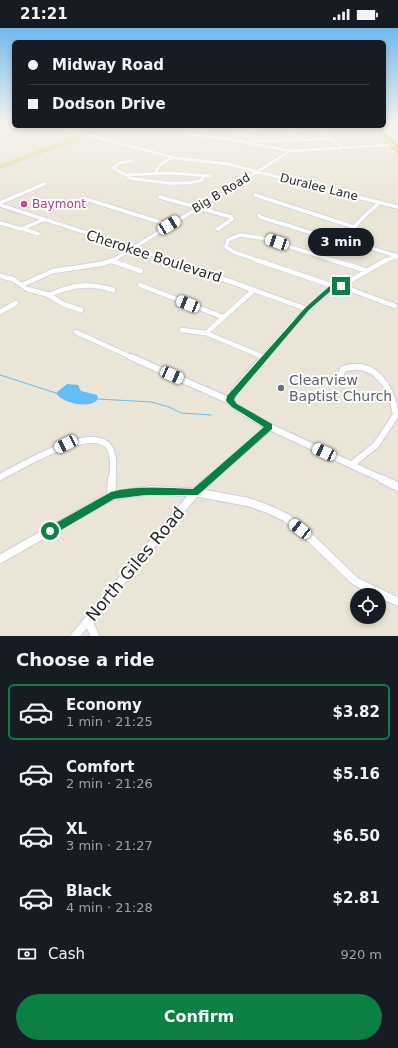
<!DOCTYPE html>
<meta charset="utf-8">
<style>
:root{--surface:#171b24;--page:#242831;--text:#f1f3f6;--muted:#9ea1a6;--line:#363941;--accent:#0b8043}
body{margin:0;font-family:"DejaVu Sans",sans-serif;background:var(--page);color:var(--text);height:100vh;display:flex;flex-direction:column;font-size:15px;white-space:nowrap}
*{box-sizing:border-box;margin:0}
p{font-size:13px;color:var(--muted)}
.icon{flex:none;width:22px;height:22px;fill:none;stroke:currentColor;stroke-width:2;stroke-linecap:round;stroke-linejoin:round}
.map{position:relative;height:608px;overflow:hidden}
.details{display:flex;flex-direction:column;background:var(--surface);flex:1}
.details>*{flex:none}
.hud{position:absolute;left:12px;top:12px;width:374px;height:88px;border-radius:6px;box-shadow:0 2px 6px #0003;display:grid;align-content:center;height:88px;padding:0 16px;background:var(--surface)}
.buttons{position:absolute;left:350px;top:560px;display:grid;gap:8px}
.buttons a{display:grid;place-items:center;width:36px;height:36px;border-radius:50%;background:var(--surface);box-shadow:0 2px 6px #0003;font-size:20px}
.end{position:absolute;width:18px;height:18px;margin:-9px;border:5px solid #0b8043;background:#fff;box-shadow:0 0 0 2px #fff}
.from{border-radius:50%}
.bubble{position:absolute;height:28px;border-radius:14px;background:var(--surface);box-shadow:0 2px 6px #0003;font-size:13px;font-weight:700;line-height:28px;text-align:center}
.car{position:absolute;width:12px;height:24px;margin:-12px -6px;border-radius:5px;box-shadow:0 0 3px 1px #0007;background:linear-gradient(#fff 24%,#345 0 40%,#fff 0 76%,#345 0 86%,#fff 0)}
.hud b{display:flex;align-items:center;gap:14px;height:38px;font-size:15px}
.hud b+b{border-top:1px solid var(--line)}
.hud i{width:10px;height:10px;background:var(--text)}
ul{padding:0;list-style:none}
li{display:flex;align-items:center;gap:12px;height:56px;margin:0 8px 6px;padding:0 8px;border:2px solid transparent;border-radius:6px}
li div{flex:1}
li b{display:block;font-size:15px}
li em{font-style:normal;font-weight:700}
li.current{border-color:var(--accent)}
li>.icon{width:36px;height:36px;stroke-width:1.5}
h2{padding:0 16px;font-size:18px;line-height:48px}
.pay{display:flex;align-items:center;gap:10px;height:44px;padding:0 16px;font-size:15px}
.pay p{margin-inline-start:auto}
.action{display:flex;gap:8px;margin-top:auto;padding:8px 16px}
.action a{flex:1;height:46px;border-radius:24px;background:var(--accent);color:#fff;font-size:16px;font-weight:700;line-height:46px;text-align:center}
.status{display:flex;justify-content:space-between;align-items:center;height:28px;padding:0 20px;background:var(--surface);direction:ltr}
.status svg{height:11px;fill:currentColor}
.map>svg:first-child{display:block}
.water{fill:#61bef7}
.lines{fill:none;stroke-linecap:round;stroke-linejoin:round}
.stream{stroke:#61bef7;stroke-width:1}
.minor-far4-casing{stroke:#cccee2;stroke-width:4}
.minor-far3-casing{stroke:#cccee2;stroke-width:5}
.minor-far2-casing{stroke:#cccee2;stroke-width:6}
.minor-far1-casing{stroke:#cccee2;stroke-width:8}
.minor-casing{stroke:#cccee2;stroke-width:10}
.major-casing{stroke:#cbcbcb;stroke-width:2}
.minor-far4{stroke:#fff;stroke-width:3}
.minor-far3{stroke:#fff;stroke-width:3.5}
.minor-far2{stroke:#fff;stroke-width:4.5}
.minor-far1{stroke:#fff;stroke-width:6}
.minor{stroke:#fff;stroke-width:8}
.major{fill:#fae54d;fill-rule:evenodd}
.rail{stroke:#9a9bb3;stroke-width:1}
.route{fill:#0b8043}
.hotel-dot{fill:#d1479c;stroke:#fff;stroke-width:1.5}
.worship-dot{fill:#6b7280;stroke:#fff;stroke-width:1.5}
.labels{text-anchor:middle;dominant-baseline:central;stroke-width:4;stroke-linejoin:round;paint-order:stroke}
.far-street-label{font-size:12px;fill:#272727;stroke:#fff}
.far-hotel-label{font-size:12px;fill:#b23c85;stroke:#fff;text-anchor:start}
.street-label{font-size:14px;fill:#272727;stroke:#fff}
.worship-label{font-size:14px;fill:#5b616d;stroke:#fff;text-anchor:start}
.near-street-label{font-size:17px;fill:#272727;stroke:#fff}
</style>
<div class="status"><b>21:21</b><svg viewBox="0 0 49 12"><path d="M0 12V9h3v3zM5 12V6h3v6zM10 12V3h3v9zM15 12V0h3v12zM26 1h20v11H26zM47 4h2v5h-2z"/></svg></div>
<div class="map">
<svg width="398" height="608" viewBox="0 0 398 608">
<rect width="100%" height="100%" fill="#ebe5d7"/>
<!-- water -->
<path class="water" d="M67,356L78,357L81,363L97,367L98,371C91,382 61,375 56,365Z"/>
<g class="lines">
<!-- stream -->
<path class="stream" d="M0,347L56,365
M98,371L151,374L169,379L181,385L211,387"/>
<!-- minor-far4 casing -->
<g class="minor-far4-casing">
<path id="minor-far4" d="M54,98L175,130L228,136L309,157
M287,98L302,112
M316,98L341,119
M380,98L390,107L398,110
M385,103L398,102
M186,106L228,111L290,123L392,117
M228,111L238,106L269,98
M249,113L332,111
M131,133L120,135L113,140L126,147L170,145L210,148
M155,145L160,137L173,129
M128,148L129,150C153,153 179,159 202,152L203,149L200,147
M41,157L45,155
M236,157L290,123"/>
</g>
<!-- minor-far3 casing -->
<g class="minor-far3-casing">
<path id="minor-far3" d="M305,156L398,179
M255,167L354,199
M160,169L231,189L232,191L218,201
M86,171L169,197
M380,174C373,181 352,197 351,206C350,216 387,225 395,227
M0,175L44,156
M0,177L173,233
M259,187L260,189L325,209L352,210
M0,195L21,201L43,192
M24,201L38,206
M112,233L237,156
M260,233L234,224L226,219L228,212L240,207L262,210L335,233
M384,233L397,228"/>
</g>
<!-- minor-far2 casing -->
<g class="minor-far2-casing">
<path id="minor-far2" d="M170,232L307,281
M257,232L333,258
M332,232L368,243
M112,233L141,243
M0,248L13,251L27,261L49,267L63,276L81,282
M22,257L53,243L101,236L114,232
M140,257L223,289
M341,258L395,278
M49,267C72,257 89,254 113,262
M0,284L16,275
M182,302L206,305L263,329
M76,304L133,330
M206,305L254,262
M263,330L291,297L333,258H341L386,232"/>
</g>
<!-- minor-far1 casing -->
<g class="minor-far1-casing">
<path id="minor-far1" d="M131,329L230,373L245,385L270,399L384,452
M341,346L343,341C375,331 391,358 396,387L376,417L351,437
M230,373L235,362L264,329
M0,449C20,439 92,395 109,419C115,427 113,443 112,452
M209,452L270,399"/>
</g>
<!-- minor casing -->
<g class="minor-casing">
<path id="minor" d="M382,451L398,459
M111,468L112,451
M0,531L111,468L151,462L200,465L248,474L268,481L285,489L302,502L355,553L398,574
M88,593L95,608
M75,608L195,465L210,451"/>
</g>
<!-- major casing -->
<g class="major-casing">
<path id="major" d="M106,98H111L0,140V138Z
M371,98H375L398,122V125Z"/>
</g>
<!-- minor-far4 -->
<use href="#minor-far4" class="minor-far4"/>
<!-- minor-far3 -->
<use href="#minor-far3" class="minor-far3"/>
<!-- minor-far2 -->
<use href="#minor-far2" class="minor-far2"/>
<!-- minor-far1 -->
<use href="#minor-far1" class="minor-far1"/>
<!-- minor -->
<use href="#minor" class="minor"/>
<!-- major -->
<use href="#major" class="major"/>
<!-- rail -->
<path class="rail" d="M377,98L398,119"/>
</g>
<!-- sky -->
<linearGradient id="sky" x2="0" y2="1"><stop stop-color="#72b8ee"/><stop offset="0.53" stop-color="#f6f3ed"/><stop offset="1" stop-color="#f6f3ed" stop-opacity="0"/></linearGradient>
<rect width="398" height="181" fill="url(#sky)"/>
<!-- route -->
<path class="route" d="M331,257L344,258L334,260L309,282L235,369L234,372L237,376L272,396V401L198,467H145L114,471L54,506H47V500L111,464C137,457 166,460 193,461L264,399L232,379L226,373L227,368L305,280Z"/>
<!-- markers -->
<circle class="hotel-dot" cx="24" cy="176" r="4"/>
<circle class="worship-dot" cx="281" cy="360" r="4"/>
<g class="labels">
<!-- far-street labels -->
<g class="far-street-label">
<text transform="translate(319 159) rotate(14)">Duralee Lane</text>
<text transform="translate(221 165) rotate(-31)">Big B Road</text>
</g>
<!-- far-hotel labels -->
<g class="far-hotel-label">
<text x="32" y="176">Baymont</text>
</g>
<!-- street labels -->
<g class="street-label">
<text transform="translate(154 228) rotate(18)">Cherokee Boulevard</text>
</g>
<!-- worship labels -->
<g class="worship-label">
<text x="289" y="352">Clearview<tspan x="289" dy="16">Baptist Church</tspan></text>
</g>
<!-- near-street labels -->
<g class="near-street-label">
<text transform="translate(135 536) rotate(-50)">North Giles Road</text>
</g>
</g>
</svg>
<div class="buttons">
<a><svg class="icon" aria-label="locate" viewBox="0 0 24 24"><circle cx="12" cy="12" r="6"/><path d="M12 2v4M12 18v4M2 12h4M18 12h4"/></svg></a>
</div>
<i class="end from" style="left:50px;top:503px"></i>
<i class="end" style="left:341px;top:258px"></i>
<div class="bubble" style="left:308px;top:200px;width:66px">3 min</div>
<i class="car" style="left:169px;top:197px;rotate:59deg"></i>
<i class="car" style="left:277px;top:214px;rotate:288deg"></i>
<i class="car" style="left:188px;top:276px;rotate:292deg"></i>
<i class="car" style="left:172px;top:347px;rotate:114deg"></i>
<i class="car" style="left:66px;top:416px;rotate:243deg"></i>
<i class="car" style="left:324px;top:424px;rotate:295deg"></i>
<i class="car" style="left:300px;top:501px;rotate:308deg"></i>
<div class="hud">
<b><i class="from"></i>Midway Road</b>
<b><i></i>Dodson Drive</b>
</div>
</div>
<section class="details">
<h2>Choose a ride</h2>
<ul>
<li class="current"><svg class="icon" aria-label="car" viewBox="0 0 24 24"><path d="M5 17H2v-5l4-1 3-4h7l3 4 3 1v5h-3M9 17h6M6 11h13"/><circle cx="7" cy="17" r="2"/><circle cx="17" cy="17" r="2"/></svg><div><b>Economy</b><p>1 min · 21:25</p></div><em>$3.82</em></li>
<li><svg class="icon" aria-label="car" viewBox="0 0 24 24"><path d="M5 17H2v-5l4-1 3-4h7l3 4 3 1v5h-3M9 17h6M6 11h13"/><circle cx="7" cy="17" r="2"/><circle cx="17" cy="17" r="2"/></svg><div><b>Comfort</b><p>2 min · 21:26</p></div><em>$5.16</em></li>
<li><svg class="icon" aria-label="car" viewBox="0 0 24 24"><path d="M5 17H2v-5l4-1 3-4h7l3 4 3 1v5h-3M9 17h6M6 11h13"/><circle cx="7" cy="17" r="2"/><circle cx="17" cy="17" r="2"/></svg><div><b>XL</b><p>3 min · 21:27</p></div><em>$6.50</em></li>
<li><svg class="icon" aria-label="car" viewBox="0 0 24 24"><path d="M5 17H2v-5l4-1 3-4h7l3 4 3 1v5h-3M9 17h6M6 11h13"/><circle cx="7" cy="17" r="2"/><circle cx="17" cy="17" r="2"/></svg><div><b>Black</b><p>4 min · 21:28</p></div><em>$2.81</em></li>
</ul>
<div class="pay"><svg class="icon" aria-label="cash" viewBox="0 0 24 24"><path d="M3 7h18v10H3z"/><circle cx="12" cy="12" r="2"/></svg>Cash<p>920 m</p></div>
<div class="action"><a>Confirm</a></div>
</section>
